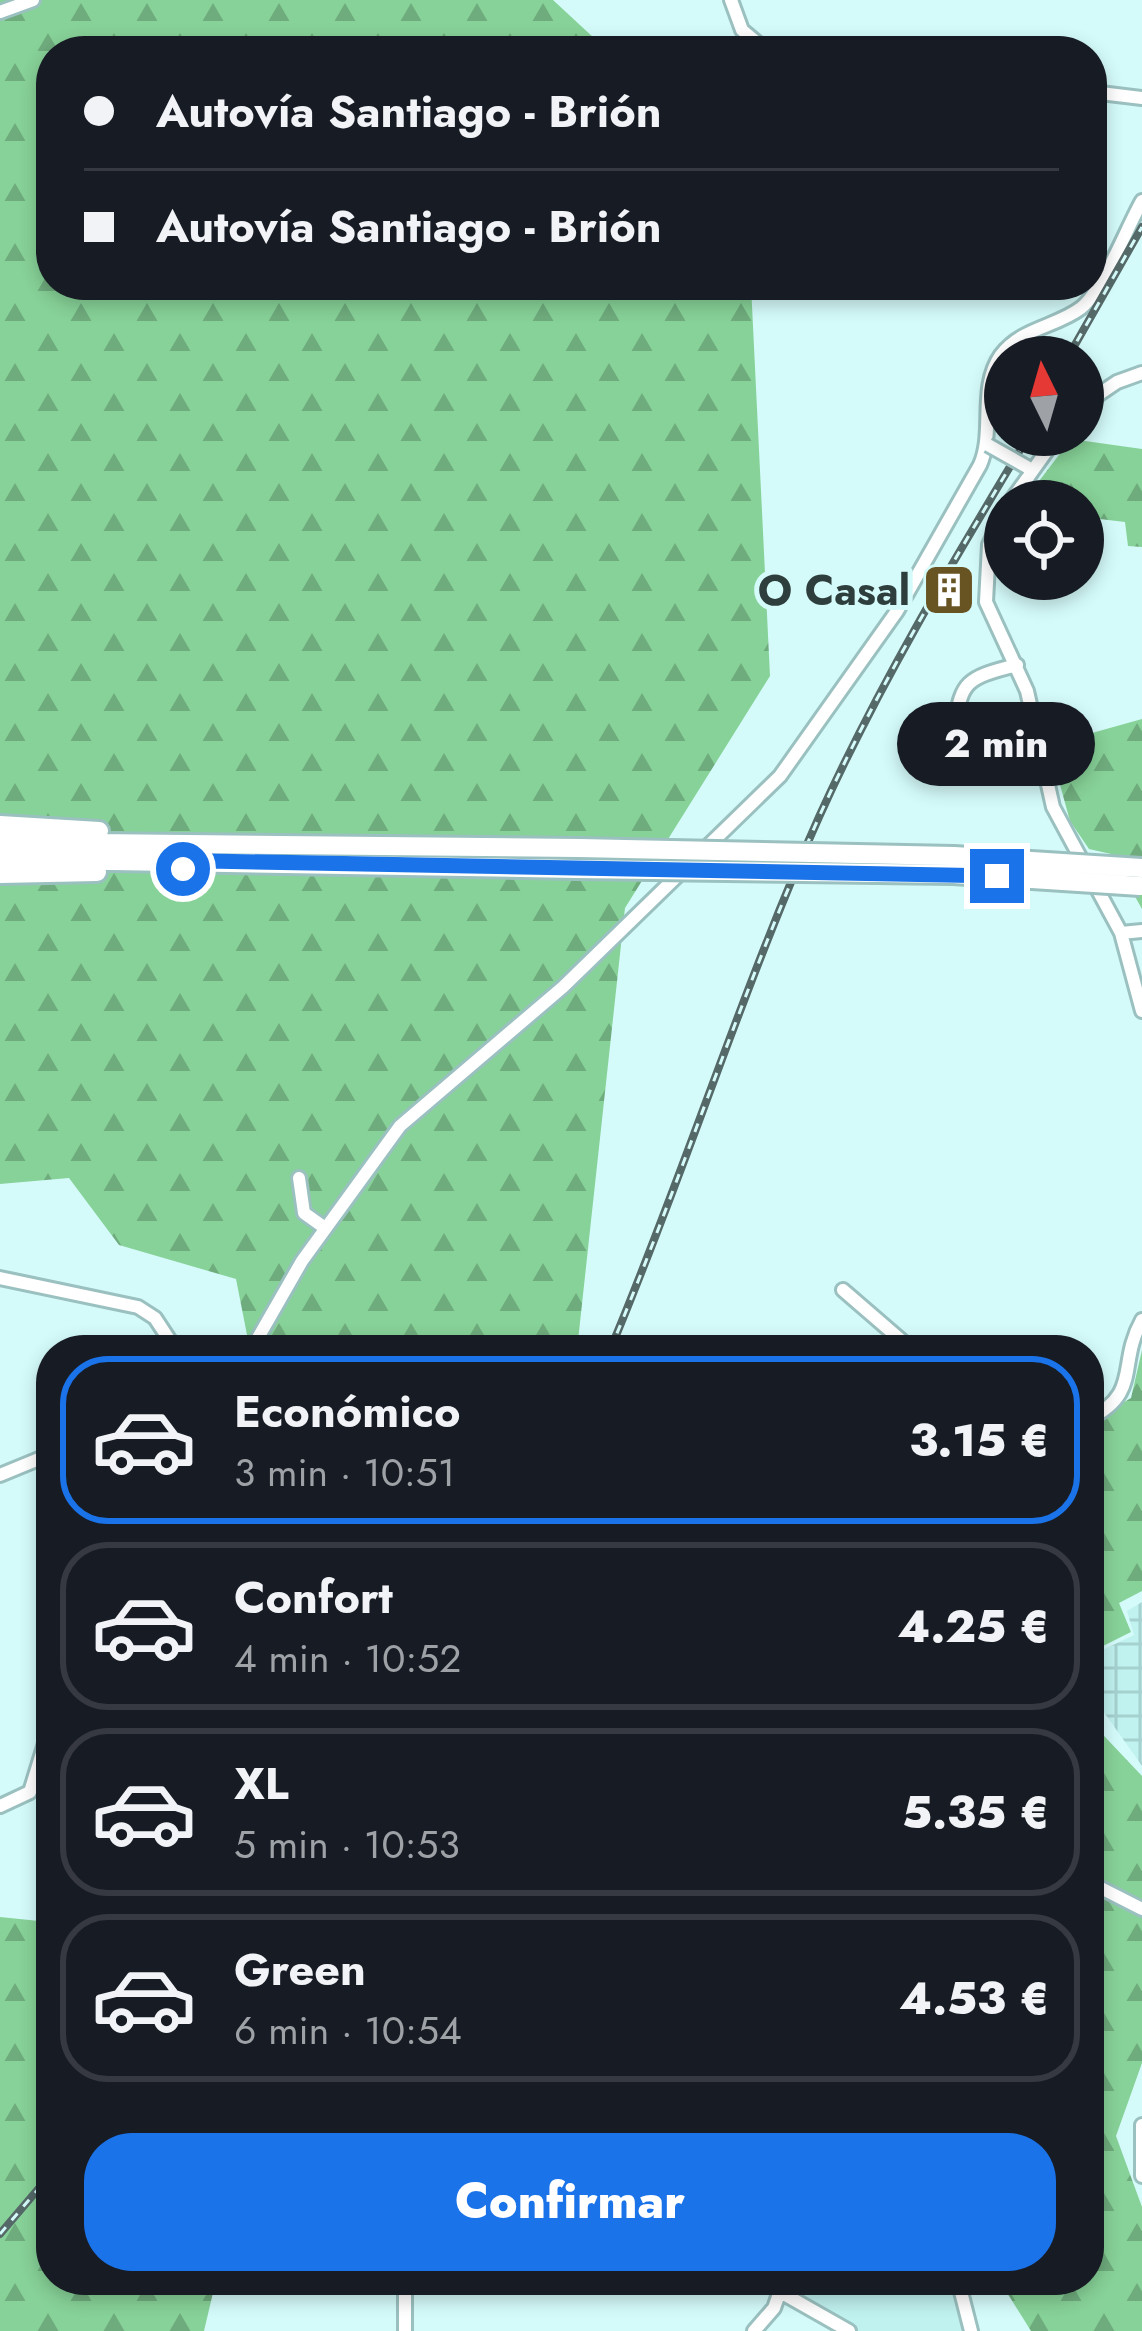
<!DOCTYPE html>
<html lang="es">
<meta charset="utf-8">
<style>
:root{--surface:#171b24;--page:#242831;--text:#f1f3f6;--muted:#9ea1a6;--line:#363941;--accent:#1a73e8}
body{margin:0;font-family:Jost,sans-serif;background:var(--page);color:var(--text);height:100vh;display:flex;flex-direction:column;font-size:45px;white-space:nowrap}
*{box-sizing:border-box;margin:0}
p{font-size:39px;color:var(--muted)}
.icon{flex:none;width:66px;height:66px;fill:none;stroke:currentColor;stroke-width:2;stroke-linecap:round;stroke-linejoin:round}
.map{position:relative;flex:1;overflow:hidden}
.panel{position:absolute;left:36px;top:1335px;width:1068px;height:960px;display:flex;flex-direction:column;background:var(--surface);border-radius:48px;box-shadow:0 6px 18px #0003}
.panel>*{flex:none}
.guide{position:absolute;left:36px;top:36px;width:1071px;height:264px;border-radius:48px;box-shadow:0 6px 18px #0003;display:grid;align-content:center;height:264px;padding:0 48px;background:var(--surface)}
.needle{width:78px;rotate:355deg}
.tools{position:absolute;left:984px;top:336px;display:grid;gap:24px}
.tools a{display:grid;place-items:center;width:120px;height:120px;border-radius:50%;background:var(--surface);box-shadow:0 6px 18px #0003;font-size:60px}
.end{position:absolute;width:54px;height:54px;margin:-27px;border:15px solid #1a73e8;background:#fff;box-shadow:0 0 0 6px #fff}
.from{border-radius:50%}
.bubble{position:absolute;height:84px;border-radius:42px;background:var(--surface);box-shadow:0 6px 18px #0003;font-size:39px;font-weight:800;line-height:84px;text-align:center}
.guide b{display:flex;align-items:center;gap:42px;height:114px;font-size:45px}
.guide b+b{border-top:3px solid var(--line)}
.guide i{width:30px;height:30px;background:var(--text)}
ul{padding:21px 0 0;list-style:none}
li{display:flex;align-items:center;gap:36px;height:168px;margin:0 24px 18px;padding:0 24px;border:6px solid var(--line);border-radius:48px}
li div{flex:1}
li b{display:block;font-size:45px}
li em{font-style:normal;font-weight:800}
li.on{border-color:var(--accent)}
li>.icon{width:108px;height:108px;stroke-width:1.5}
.button{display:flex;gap:24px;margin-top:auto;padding:24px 48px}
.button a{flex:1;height:138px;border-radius:48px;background:var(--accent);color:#fff;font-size:48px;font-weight:800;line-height:138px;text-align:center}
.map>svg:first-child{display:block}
.built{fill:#c0f2f0}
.industrial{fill:url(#industrial-grid)}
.forest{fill:url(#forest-firs)}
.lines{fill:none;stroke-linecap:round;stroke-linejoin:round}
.minor-casing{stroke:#9ac0bf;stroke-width:18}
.highway-casing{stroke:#9ac0bf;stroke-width:24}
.minor{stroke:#fff;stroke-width:12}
.highway{stroke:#fff;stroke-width:18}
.rail-casing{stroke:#546968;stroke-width:8}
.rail{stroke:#d4fbfa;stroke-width:3;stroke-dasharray:9;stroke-linecap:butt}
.minor-bridge-casing{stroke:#9ac0bf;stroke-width:18;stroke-linecap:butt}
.highway-bridge-casing{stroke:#9ac0bf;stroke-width:24;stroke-linecap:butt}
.minor-bridge{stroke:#fff;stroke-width:12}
.highway-bridge{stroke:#fff;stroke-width:18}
.route{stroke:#1a73e8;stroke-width:15}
.labels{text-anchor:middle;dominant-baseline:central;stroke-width:10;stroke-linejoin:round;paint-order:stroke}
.poi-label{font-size:42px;font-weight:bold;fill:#2e3e3d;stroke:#d4fbfa;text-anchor:end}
</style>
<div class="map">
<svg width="1142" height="2331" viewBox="0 0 1142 2331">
<defs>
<pattern id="industrial-grid" width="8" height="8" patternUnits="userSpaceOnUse" patternTransform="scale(3)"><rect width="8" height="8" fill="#c0f2f0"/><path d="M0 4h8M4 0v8" fill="none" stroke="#a5d1cf"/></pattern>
<pattern id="forest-firs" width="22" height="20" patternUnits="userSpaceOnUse" patternTransform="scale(3)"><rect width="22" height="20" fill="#87d298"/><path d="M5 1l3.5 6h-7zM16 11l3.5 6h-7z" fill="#6fac7d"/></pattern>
</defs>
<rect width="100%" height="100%" fill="#d4fbfa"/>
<!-- built -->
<path class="built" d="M788,2280H952L962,2331H855L786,2291Z"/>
<!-- industrial -->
<path class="industrial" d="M1142,1602V1766L1096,1701L1092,1655L1134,1635L1127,1611Z"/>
<!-- forest -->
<path class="forest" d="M0,0H553L608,51H51V285H751L770,676L625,908L577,1350H250L236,1279L119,1245L69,1178L0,1184Z
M1071,439L1142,449V547L1128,546L1125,522L1083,517V501H1024Z
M1142,719V909L1111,854L1089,849L1070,821L1049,745Z
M1142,1350V1591L1119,1603L1131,1632L1089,1653V1423L1131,1398Z
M1089,1720L1142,1776V2063L1116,2136L1142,2207V2331H1031L999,2280H1089Z
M51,1826V2280H216L204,2331H0V1917L39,1921Z"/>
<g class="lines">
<!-- minor casing -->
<g class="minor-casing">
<path id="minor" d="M731,0L742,30L767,51
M0,12L33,0
M1092,92L1142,98
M1083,405L1117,382L1142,373
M1011,501L1058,435
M1005,510L989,545L986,602L1027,691L1053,807L1121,933L1142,1011
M977,747L965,761L950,745C964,686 954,680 1017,665
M1121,933L1142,931
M299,1178L304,1213L325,1228
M0,1278L138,1307L155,1318L176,1350
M843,1290L909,1347
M251,1350L302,1261L400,1126L563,987L780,776L897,611L980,465C995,431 978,388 1001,355C1021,328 1056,327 1081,308C1103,291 1127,227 1142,201
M1089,1419C1142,1392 1117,1365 1142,1320
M0,1475L51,1454
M0,1806L30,1792L51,1724
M1089,1882L1142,1909
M1142,2125V2176
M958,2280L971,2331
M782,2293L849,2331
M405,2331V2280
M754,2331L774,2308L784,2280"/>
</g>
<!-- highway casing -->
<g class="highway-casing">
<path id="highway" d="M0,825L99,831
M0,842L579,848
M0,859L576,869
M0,874L97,872"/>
</g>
<!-- minor -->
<use href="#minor" class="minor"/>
<!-- highway -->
<use href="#highway" class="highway"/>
<!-- rail casing -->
<g class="rail-casing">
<path id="rail" d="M1068,357L1142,227
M610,1350C684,1174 741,992 819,817C879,684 954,560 1029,435
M0,2234L51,2174"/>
</g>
<!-- rail -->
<use href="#rail" class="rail"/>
<!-- minor-bridge casing -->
<g class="minor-bridge-casing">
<path id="minor-bridge" d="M988,445L1027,467"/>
</g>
<!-- highway-bridge casing -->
<g class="highway-bridge-casing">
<path id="highway-bridge" d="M579,848L954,856L1142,868
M576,869L953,874L1140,886"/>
</g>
<!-- minor-bridge -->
<use href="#minor-bridge" class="minor-bridge"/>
<!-- highway-bridge -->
<use href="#highway-bridge" class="highway-bridge"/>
</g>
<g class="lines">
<!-- route -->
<path class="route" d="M183,869L208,861L997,876"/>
</g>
<!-- icons -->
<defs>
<g id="building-square" transform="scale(2.7)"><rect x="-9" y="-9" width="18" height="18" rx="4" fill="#685322" stroke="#d4fbfa"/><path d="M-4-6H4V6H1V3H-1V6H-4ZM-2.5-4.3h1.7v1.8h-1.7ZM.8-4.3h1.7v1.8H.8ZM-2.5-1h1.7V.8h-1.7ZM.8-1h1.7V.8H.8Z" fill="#fff"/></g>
</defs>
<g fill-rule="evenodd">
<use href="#building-square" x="949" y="590"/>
</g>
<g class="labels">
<!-- poi labels -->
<g class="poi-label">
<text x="910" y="590">O Casal</text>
</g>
</g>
</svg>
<div class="tools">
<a><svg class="needle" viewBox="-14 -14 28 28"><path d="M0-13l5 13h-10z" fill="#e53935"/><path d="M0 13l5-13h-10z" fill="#9ea1a6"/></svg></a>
<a><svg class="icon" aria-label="locate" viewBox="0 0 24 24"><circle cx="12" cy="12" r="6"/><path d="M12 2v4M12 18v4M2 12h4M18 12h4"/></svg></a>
</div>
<i class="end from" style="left:183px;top:869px"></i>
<i class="end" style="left:997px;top:876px"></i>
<div class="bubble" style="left:897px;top:702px;width:198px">2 min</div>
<div class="guide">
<b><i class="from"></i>Autovía Santiago - Brión</b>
<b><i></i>Autovía Santiago - Brión</b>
</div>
<section class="panel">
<ul>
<li class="on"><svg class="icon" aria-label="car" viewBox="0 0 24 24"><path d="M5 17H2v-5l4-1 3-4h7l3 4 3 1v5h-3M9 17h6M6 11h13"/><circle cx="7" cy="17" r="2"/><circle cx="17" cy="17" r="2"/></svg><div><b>Económico</b><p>3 min · 10:51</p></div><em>3.15 €</em></li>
<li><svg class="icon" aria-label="car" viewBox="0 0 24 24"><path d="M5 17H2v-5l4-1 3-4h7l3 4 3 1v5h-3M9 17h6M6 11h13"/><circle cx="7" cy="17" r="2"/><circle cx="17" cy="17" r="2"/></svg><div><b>Confort</b><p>4 min · 10:52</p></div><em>4.25 €</em></li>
<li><svg class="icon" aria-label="car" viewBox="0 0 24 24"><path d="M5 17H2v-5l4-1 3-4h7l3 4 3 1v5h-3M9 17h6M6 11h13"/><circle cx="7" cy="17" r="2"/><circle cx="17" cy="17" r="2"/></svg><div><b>XL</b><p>5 min · 10:53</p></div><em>5.35 €</em></li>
<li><svg class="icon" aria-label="car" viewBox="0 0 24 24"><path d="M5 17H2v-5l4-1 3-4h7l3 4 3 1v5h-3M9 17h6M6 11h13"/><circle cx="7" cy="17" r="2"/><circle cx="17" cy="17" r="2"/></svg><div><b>Green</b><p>6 min · 10:54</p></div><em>4.53 €</em></li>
</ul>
<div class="button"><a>Confirmar</a></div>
</section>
</div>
